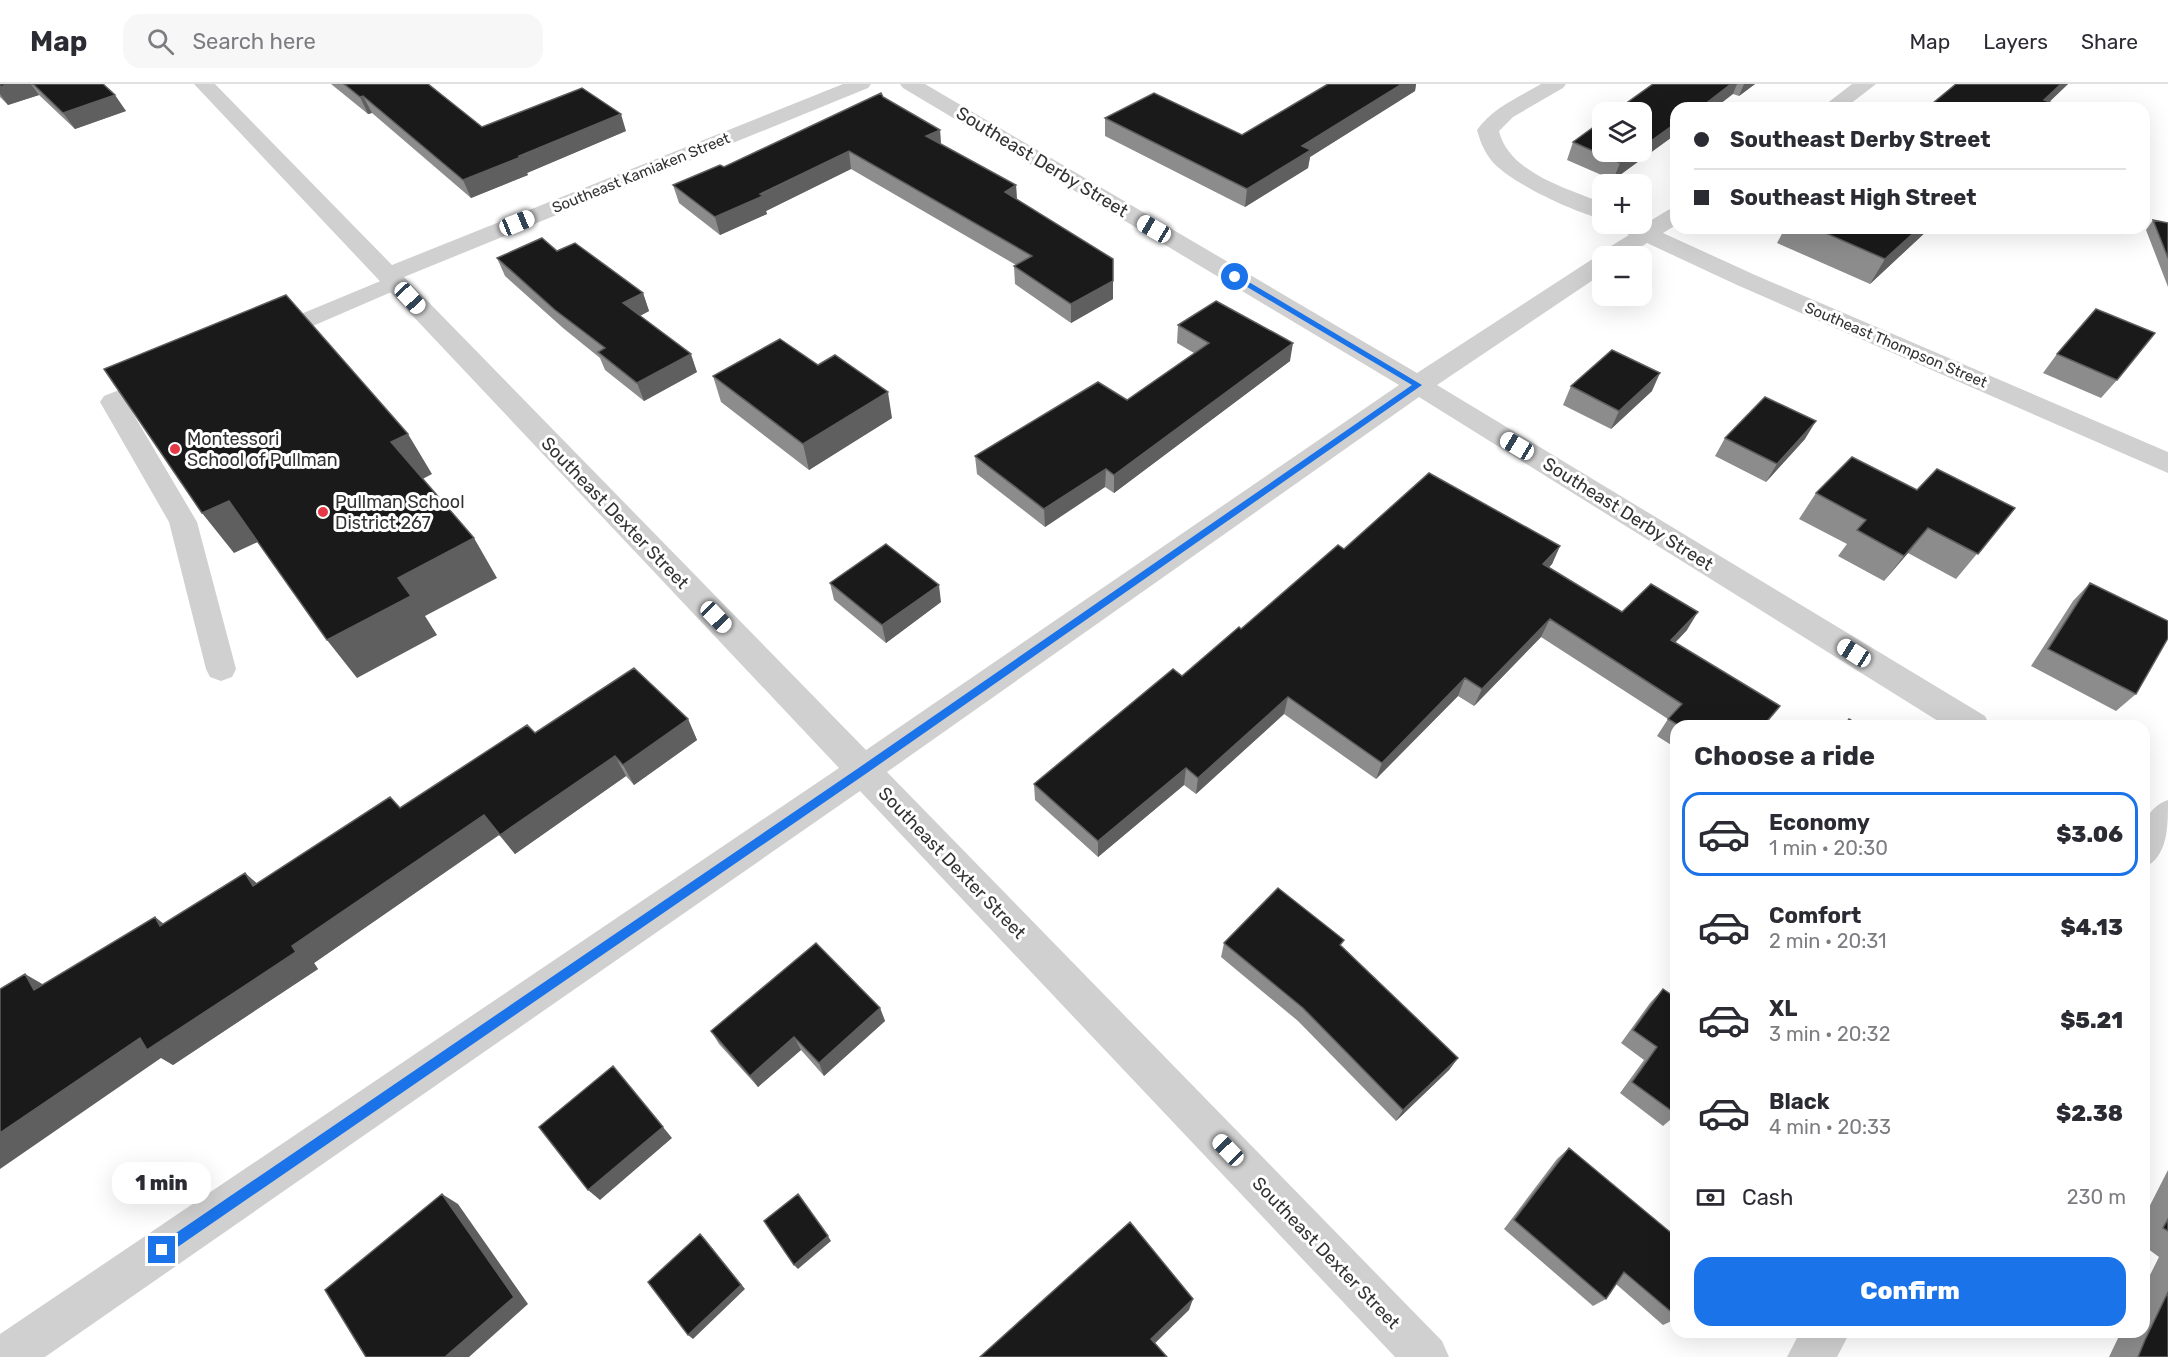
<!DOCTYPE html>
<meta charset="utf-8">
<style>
:root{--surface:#fff;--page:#f7f7f7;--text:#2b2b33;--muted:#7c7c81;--line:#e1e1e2;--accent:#1a73e8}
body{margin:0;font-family:Rubik,sans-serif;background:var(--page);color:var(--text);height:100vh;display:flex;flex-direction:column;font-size:22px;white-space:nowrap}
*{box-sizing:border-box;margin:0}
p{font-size:20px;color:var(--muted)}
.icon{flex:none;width:33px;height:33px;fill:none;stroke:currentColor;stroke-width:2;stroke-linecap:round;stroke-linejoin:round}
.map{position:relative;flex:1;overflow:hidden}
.side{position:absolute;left:1670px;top:636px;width:480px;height:618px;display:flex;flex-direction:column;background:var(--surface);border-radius:18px;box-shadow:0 6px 24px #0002}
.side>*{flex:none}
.banner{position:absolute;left:1670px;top:18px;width:480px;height:132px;border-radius:18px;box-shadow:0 6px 24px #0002;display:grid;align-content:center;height:132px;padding:0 24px;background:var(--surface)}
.buttons{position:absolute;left:1592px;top:18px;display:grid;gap:12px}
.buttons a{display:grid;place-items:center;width:60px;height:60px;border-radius:12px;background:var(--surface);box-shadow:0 6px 24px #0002;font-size:30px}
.end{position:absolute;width:27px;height:27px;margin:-14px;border:8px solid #1a73e8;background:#fff;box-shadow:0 0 0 3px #fff}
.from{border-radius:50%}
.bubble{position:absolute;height:42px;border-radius:18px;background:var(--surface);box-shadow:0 6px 24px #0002;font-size:20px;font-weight:800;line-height:42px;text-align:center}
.car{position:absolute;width:18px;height:36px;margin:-18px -9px;border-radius:8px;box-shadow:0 0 4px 2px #0007;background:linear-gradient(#fff 24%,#345 0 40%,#fff 0 76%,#345 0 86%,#fff 0)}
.banner b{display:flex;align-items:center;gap:21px;height:57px;font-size:22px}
.banner b+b{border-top:2px solid var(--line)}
.banner i{width:15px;height:15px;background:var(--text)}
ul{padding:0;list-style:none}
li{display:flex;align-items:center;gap:18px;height:84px;margin:0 12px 9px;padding:0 12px;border:3px solid transparent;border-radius:18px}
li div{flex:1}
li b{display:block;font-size:22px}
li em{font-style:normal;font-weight:800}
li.active{border-color:var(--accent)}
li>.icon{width:54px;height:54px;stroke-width:1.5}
h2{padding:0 24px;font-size:27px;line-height:72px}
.pay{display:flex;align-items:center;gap:15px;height:66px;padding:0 24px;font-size:22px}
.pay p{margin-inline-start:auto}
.cta{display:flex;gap:12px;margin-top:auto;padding:12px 24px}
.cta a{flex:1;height:69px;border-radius:18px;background:var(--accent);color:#fff;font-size:24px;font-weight:800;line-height:69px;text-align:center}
header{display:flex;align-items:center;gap:36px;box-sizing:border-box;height:84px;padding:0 30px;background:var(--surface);border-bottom:2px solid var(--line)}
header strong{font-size:28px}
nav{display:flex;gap:33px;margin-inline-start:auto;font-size:21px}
.search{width:420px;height:54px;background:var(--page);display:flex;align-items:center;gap:15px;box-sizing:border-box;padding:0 21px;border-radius:18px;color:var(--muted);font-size:22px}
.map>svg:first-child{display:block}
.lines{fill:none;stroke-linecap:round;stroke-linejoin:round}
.service{fill:#d0d0d0;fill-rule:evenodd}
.minor{fill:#d0d0d0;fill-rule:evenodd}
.wall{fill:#8c8c8c}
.shaded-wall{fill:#5f5f5f}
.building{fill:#1a1a1a;stroke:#5f5f5f;stroke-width:1.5}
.route{fill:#1a73e8}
.poi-dot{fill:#e63946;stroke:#fff;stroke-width:2}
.labels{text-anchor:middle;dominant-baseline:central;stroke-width:6;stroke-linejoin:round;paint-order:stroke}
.far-street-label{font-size:15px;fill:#333;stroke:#fff}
.street-label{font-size:18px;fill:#333;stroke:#fff}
.poi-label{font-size:18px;fill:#333;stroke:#fff;text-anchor:start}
</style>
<header>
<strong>Map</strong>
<div class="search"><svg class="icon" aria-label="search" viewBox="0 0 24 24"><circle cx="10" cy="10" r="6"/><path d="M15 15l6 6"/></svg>Search here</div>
<nav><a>Map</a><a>Layers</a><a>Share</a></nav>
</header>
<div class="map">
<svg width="2168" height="1273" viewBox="0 0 2168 1273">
<rect width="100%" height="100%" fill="#fff"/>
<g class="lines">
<!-- service -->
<path class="service" d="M395,191L403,193L407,198L403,203L278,257L269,260L260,257L257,252L260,247Z
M162,289L171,291L175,297L171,303L128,321L197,438L236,585L232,593L221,597L210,593L206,585L169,438L100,318L104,312Z"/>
<!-- minor -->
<path class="minor" d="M194,0H215L392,181L843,0H871L868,4L404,193L866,666L1399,301L903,4L900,0H925L1417,289L1594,174L1599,172L1603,167L1629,151L1617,145L1614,140H1645L1668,126L1676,124V141L1663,149L1755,191L2168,368V389L1737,201L1647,159L1627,172H1602V190L1437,301L1985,632L1990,642H1946L1419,313L887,688L1442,1257L1449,1273H1395L860,707L45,1273H0V1250L839,684Z
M1541,0H1566L1563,4L1513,33L1499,47C1509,89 1567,104 1602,119V135C1574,128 1508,98 1491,76C1484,67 1480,57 1477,46C1492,24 1519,13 1541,0Z
M1852,0H1876L1845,24H1821Z
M2168,716C2168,744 2168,772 2144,784C2141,757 2138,727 2168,716Z
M1800,1248H1850L1837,1273H1787Z"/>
</g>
<!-- wall -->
<path class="wall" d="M0,0H103L126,27L75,45L39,11L8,21L0,13Z
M331,0H428L482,43L626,47L527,89L528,91L471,114L372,29L368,30Z
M1328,0H1416L1415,7L1310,73L1308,84L1245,123L1105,52V34L1242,51Z
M1653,0H1755L1739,12L1733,10L1676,24V54L1672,53L1613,96L1567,76L1573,58Z
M1956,0H2068L2049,18L2066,24H1930L1933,19Z
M883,13L940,46L941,60L1016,101L1017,115L1113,215L1071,239L1015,200L1014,182L1016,181L851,85L766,127L767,130L720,151L679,119L673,101L724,83Z
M2153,136L2168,139V203L2146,146Z
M1785,144H1930L1870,200L1777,159Z
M557,167L643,209L649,227L640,232L697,288L644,317L605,286L600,274L563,244L505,192L497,174Z
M1178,241L1290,277L1114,409L1105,403L1045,443L977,390L975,372L1127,316L1194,269L1177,259Z
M2057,270L2117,296L2101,314L2043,289Z
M713,292L892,334L809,386L721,318Z
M1571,302L1652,307L1611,345L1563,321Z
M1725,354L1805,355L1766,398L1715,372Z
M1917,406L2015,424L1956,495L1908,469L1884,497L1838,472L1847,460L1799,435L1816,409Z
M1560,462L1552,480L1549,483L1622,528L1687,546L1675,559L1780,622L1764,642H1676V664L1657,652L1668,635L1541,553L1474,622L1458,612L1376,695L1284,630L1196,710L1184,701L1098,773L1035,716L1034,700L1182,592L1344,465Z
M830,499L941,518L886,559L834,516Z
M2090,499L2136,610L2116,627L2031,582L2073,517Z
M688,635L697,656L634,701L626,692L515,770L499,751L314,879L318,885L173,981L25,890L44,901L155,833L163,840L257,800L400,724L535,649Z
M1224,859L1342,862L1458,974L1449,986L1396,1037L1298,937L1221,873Z
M1663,905L1676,914V1031L1663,1042L1620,1009L1644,976L1621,959L1650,919Z
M880,924L885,937L824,992L801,966L758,1003L719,960L711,947Z
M1569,1064L1676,1153V1235L1663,1241L1616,1200L1606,1215L1593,1222L1504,1145L1557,1075Z
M2168,1086V1273H2109L2121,1248H2144V1203L2159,1173L2144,1162V1133Z"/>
<!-- shaded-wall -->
<path class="shaded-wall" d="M9,0H31L39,11L8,21L0,10V3Z
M1402,0H1416L1415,7L1310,73L1308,84L1245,123L1247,105L1302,62Z
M1731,0H1737L1733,10L1715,24H1700Z
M1744,0H1755L1739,12Z
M2061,0H2068L2043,24L2044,16Z
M115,11L126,27L75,45L63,29Z
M363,12L372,29L368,30L360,13Z
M621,30L626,47L527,89L528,91L471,114L463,96Z
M1676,39V45L1672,53L1613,96L1620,79L1635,68H1641V64Z
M940,46L941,64L926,52Z
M849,67L851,85L766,127L767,130L720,151L715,133Z
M1016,101L1017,119L1005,108Z
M1919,144H1930L1870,200L1885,175Z
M1113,197V215L1071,239V220Z
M643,209L649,227L630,237L623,219Z
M1293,259L1290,277L1114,409V391Z
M691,270L697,288L644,317L637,299Z
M1660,289L1652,307L1611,345L1619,327Z
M888,308L892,334L809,386L803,360Z
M1816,337L1805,355L1766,398L1777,380Z
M408,350L432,390L415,399L391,358Z
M1106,385L1105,403L1045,443L1044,425Z
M229,417L260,457L234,469L202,429Z
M1928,444L1908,469L1884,497L1904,472Z
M474,454L497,494L425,532L437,551L357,594L327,556L398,494Z
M1560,462L1552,480L1535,498L1543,480Z
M939,501L941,518L886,559L882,541Z
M1698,528L1687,546L1660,574L1671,556Z
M1550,535L1541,553L1474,622L1482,605Z
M1465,594L1458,612L1376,695L1382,679Z
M1288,613L1284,630L1196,710L1198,694Z
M688,635L697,656L634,701L623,681Z
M615,672L626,692L515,770L500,751Z
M1186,684L1184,701L1098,773V757Z
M484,731L499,751L314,879L318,885L173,981L161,974L0,1085V1049L140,954L292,862Z
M245,789L267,808L253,802Z
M155,833L179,852L160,842Z
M25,890L54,907L34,906Z
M880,924L885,937L824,992L819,979Z
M794,953L801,966L758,1003L750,992Z
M1458,974L1449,986L1396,1037L1403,1026Z
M613,982L672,1054L600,1116L588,1106Z
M442,1110L458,1120L528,1220L469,1273H445Z
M700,1150L705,1155L745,1205L693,1255L688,1251Z
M828,1152L831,1157L798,1185L794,1181Z
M1193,1215L1189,1226L1149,1265L1151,1255Z"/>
<!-- building -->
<path class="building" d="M0,0H9L0,3Z
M33,0H103L115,11L63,29Z
M344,0H428L482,43L582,4L621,30L519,72L521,73L463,96L363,12L360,13Z
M1328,0H1402L1302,62L1311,66L1247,105L1105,34L1154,9L1242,51Z
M1653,0H1731L1700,24H1676V39L1641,64V28H1614Z
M1956,0H2061L2044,16L2066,24H1945L1933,19Z
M881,9L883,13L940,46L926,52L1016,101L1005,108L1113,175V197L1071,220L1014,182L1032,172L849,67L760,110L763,112L715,133L673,101L720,81L724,83Z
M1602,37V68H1635L1620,79L1573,58Z
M2153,136L2168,139V174Z
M1814,144H1919L1885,175Z
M542,154L557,167L575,159L643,209L623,219L691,270L637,299L598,268L605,264L555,226L497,174Z
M286,211L408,350L391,358L474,454L398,494L411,512L327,556L229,417L202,429L104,285Z
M1216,217L1293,259L1114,391L1106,385L1044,425L975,372L1098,298L1127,316L1209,259L1178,241Z
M2096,225L2155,249L2117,296L2057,270Z
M780,255L818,281L835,271L888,308L803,360L713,292Z
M1612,266L1660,289L1619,327L1571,302Z
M1765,313L1816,337L1777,380L1725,354Z
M1852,373L1917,406L1937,385L2015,424L1978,470L1928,444L1904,472L1857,446L1866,436L1816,409Z
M1429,389L1560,462L1543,480L1622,528L1651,500L1698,528L1671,556L1780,622L1763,642H1680L1668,635L1682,620L1550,535L1482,605L1465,594L1382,679L1288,613L1198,694L1186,684L1098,757L1034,700L1173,585L1182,592L1239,543L1241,545L1338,461L1344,465Z
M886,460L939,501L882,541L830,499Z
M2090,499L2168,537V554L2136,610L2048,565Z
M634,584L688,635L623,681L615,672L500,751L484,731L292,862L296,868L147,966L140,954L0,1049V905L25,890L34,906L155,833L160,842L245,789L253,802L390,713L400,724L527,641L535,649Z
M1849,635L1860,642H1844Z
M1278,804L1344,856L1340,861L1458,974L1403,1026L1303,924L1224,859Z
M816,859L880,924L819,979L794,953L750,992L711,947Z
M1663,905L1676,914V1030L1632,998L1657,963L1633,946Z
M613,982L663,1043L588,1106L539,1043Z
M1569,1064L1676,1153V1232L1624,1188L1606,1215L1514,1136Z
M442,1110L514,1213L445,1273H366L325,1206Z
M798,1110L828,1152L794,1181L764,1137Z
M2168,1135V1147L2163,1144Z
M1130,1138L1193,1215L1151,1255L1167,1273H980Z
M700,1150L741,1201L688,1251L648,1198Z
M2168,1208V1273H2138L2145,1256Z"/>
<!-- route -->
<path class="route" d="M1232,191H1237L1422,301L867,689L166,1171L162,1173L157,1171L155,1166L157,1162L860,683L1412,301L1232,194Z"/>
<!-- markers -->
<g class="poi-dot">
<circle cx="175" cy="365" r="6"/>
<circle cx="323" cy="428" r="6"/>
</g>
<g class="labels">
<!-- far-street labels -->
<g class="far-street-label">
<text transform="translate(641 89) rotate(-22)">Southeast Kamiaken Street</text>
<text transform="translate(1896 261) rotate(23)">Southeast Thompson Street</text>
</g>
<!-- street labels -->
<g class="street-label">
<text transform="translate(1042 78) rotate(31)">Southeast Derby Street</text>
<text transform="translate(615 429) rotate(46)">Southeast Dexter Street</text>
<text transform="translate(1628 430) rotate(32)">Southeast Derby Street</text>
<text transform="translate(952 779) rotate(46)">Southeast Dexter Street</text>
<text transform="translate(1326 1169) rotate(46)">Southeast Dexter Street</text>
</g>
<!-- poi labels -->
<g class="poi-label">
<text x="187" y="355">Montessori<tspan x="187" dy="21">School of Pullman</tspan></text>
<text x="335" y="418">Pullman School<tspan x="335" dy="21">District 267</tspan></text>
</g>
</g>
</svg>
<div class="buttons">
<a><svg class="icon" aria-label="layers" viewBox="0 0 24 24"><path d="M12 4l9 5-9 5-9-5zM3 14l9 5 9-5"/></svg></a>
<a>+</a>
<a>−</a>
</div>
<i class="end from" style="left:1235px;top:193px"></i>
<i class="end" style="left:162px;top:1166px"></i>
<div class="bubble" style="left:112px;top:1078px;width:99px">1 min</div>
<i class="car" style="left:517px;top:139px;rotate:68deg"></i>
<i class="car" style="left:1154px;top:145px;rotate:300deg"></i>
<i class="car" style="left:410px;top:214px;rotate:137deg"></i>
<i class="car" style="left:1517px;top:362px;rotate:301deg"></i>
<i class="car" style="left:716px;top:533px;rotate:136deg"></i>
<i class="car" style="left:1854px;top:569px;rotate:302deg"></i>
<i class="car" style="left:1228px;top:1066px;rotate:316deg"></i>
<div class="banner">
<b><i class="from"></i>Southeast Derby Street</b>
<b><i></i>Southeast High Street</b>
</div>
<section class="side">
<h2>Choose a ride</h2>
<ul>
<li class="active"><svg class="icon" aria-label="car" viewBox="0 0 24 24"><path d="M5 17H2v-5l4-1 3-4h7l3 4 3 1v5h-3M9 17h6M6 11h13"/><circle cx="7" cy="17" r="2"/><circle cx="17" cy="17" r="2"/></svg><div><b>Economy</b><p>1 min · 20:30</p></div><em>$3.06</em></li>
<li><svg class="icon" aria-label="car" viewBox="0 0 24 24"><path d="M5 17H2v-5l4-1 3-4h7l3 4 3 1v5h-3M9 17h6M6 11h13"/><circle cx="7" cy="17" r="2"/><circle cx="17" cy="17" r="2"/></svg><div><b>Comfort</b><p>2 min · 20:31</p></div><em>$4.13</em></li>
<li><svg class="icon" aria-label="car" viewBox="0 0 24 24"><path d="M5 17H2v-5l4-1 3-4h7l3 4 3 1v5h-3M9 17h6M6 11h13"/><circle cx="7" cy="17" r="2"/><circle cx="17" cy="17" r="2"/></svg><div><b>XL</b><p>3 min · 20:32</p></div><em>$5.21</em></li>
<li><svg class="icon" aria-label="car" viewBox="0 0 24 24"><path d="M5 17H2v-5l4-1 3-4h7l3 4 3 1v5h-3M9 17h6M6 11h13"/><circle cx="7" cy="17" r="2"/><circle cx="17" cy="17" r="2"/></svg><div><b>Black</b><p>4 min · 20:33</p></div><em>$2.38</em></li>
</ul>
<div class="pay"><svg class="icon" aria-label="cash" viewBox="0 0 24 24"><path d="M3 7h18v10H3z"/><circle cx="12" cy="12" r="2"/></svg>Cash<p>230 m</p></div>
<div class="cta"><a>Confirm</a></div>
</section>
</div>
